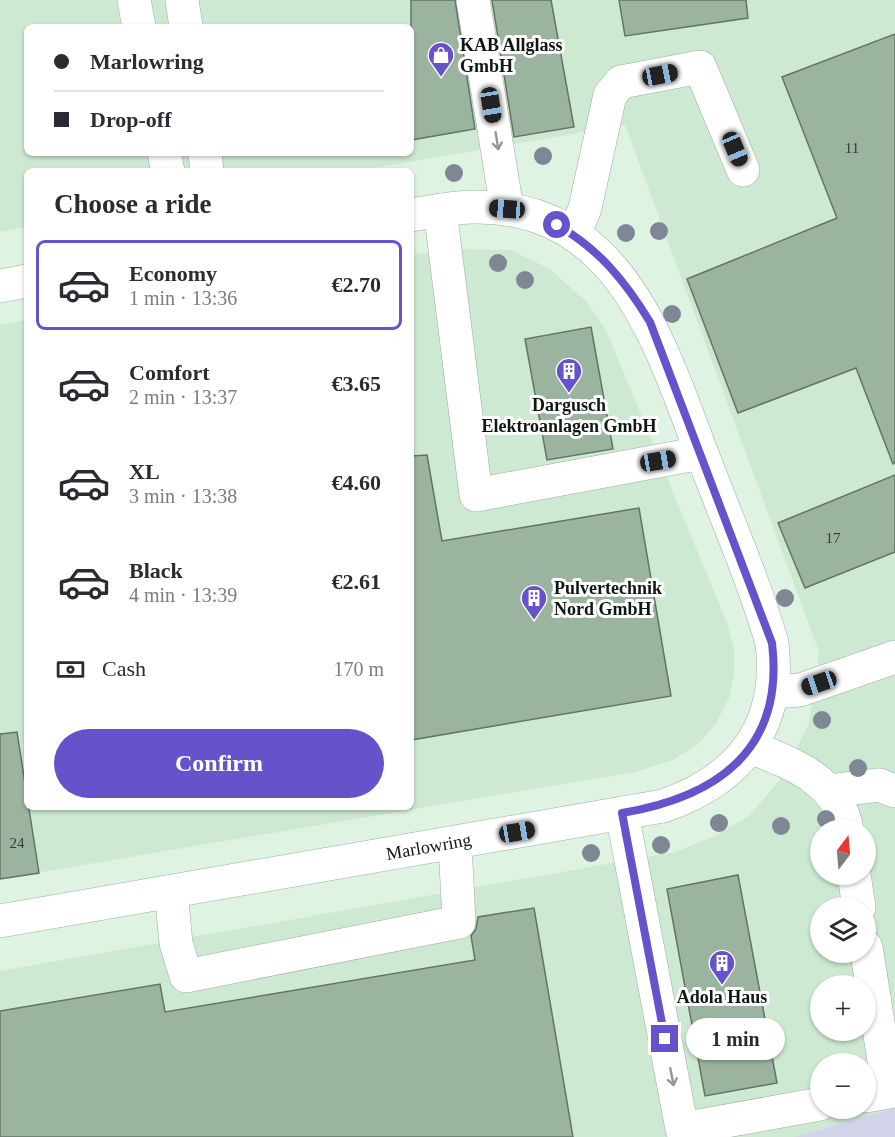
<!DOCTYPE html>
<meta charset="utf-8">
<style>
:root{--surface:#fff;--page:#f2f2f3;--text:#2b2b33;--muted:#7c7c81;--line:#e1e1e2;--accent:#6652cb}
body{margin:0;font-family:"Times New Roman",serif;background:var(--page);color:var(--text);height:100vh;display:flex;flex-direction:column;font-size:22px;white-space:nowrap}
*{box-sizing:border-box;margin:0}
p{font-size:20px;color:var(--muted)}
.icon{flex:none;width:33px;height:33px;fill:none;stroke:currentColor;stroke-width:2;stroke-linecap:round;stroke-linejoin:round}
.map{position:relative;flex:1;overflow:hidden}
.sheet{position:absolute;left:24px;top:168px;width:390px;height:642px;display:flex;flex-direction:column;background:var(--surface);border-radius:9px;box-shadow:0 2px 4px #0004}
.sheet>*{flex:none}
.guide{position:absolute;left:24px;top:24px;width:390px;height:132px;border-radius:9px;box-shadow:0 2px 4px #0004;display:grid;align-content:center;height:132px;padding:0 30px;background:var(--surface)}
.needle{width:39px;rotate:16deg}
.buttons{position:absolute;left:810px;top:819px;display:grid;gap:12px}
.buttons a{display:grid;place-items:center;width:66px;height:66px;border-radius:50%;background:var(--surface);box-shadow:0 2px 4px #0004;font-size:30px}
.end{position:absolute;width:27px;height:27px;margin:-14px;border:8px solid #6652cb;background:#fff;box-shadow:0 0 0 3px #fff}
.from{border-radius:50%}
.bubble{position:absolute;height:42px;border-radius:21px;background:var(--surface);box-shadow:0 2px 4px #0004;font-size:20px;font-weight:700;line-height:42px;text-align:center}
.car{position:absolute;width:18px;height:36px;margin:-18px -9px;border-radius:8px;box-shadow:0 0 4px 2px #0007;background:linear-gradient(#222 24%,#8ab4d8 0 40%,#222 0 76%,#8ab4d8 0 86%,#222 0)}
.guide b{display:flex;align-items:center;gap:21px;height:57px;font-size:22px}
.guide b+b{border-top:2px solid var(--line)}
.guide i{width:15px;height:15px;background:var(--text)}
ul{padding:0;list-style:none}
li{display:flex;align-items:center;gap:18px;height:90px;margin:0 12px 9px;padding:0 18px;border:3px solid transparent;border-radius:9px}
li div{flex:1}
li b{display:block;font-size:22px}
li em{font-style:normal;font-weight:700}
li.active{border-color:var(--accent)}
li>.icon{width:54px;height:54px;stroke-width:1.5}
h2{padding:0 30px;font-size:27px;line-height:72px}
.pay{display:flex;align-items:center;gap:15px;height:66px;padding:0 30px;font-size:22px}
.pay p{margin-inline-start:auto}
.button{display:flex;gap:12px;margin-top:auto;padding:12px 30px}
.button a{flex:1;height:69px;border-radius:36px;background:var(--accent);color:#fff;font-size:24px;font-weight:700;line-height:69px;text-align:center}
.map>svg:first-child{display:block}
.built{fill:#cee9d2;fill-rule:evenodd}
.green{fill:#d3d3ea}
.building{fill:#9bb49f;stroke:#627465;stroke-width:1.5}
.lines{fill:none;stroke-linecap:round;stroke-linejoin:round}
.minor-casing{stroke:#9bae9e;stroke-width:34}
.minor{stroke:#fff;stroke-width:33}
.tree{fill:#7f8695}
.oneway{stroke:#939794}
.route{stroke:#6652cb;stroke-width:8}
.labels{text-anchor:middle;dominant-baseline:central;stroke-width:6;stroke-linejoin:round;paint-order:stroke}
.number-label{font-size:15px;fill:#333e34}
.poi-label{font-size:18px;font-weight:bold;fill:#101711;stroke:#fff;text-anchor:start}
.street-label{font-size:18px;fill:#101711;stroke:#fff}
</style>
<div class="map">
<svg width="895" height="1137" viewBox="0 0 895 1137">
<rect width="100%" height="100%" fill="#dff3e2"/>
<!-- built -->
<path class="built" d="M0,0H895V1108L794,1137H0V971L675,852L715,836L749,816L779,781L809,724L819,652L625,125L357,171H27V227L0,232ZM27,27H411V153H27ZM820,830H866V874H820ZM820,908H866V952H820ZM820,986H866V1030H820ZM820,1064H866V1108H820Z
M456,249L511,250L550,269L587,302L607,332L727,623L734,648V675L729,698L715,725L698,744L673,760L635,772L0,879V325L27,320V807H411V255Z"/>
<!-- green -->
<path class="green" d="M895,1108V1137H794Z"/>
<!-- building -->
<path class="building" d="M411,0H455L475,129L411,140Z
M492,0H551L574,127L514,137Z
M619,0H746L748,18L625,36Z
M895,34V463L893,464L856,368L738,413L687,279L837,218L782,77Z
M591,327L613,449L547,460L525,339Z
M427,455L442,541L639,508L671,696L411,740V456Z
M895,475V552L805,588L778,523Z
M17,732L39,873L0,879V734Z
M738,875L777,1083L705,1096L667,889Z
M534,908L573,1137H0V1011L160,984L165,1012L475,960L471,936L476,929L478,917Z"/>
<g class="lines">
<!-- minor casing -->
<g class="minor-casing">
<g id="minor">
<path d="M134,0L139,27"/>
<path d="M182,0L186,27"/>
<path d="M473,0L507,209"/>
<path d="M164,153L168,171"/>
<path d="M205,153L207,171"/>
<path d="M440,210L476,495L701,453"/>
<path d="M574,235L585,208L610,95L621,82L700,67L743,170"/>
<path d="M0,286L27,281"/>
<path d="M772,692L800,690L895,657"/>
<path d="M750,747C791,763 839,780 847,830"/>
<path d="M829,791L879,785L895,791"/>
<path d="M622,813L682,1129L820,1104"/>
<path d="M854,874L859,908"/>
<path d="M171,892L176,943L186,976L459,922L455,843"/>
<path id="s1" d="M0,921L663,806C739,780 782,727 772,643C753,578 725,515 701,451C659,341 619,205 474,207C453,207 432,212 411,215"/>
<path d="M866,947L889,1092L866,1096"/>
</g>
</g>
<!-- minor -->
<use href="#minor" class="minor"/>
</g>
<!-- trees -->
<g class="tree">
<circle cx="543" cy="156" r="9"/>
<circle cx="454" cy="173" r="9"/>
<circle cx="659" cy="231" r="9"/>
<circle cx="626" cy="233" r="9"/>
<circle cx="498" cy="263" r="9"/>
<circle cx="525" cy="280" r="9"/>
<circle cx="672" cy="314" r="9"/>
<circle cx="785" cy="598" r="9"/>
<circle cx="822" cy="720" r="9"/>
<circle cx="858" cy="768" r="9"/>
<circle cx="826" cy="819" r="9"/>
<circle cx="719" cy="823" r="9"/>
<circle cx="781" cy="826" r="9"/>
<circle cx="661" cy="845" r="9"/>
<circle cx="591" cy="853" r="9"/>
</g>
<!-- one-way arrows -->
<defs><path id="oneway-shaft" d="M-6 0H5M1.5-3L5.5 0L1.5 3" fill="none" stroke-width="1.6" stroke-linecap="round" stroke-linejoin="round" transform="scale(1.5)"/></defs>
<g class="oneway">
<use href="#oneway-shaft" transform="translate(497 141) rotate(81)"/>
<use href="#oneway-shaft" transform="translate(672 1077) rotate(79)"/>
</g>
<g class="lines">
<!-- route -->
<path class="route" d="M557,225C599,249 625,281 650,322L772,643C785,750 717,797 622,813L665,1039"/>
</g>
<!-- icons -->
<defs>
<g id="shop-pin" transform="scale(1.35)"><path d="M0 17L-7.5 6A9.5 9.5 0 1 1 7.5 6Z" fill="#6652cb" stroke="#fff"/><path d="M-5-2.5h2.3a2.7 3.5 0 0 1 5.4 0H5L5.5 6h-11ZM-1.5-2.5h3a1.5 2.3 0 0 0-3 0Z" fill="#fff"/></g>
<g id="building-pin" transform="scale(1.35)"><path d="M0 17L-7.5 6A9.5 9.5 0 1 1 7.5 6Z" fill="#6652cb" stroke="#fff"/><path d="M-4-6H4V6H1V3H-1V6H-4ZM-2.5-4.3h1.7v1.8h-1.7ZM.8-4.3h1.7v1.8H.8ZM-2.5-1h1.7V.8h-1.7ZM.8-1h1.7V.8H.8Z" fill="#fff"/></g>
</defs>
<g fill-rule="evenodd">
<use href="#shop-pin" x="441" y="55"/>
<use href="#building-pin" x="569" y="371"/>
<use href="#building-pin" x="534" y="598"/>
<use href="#building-pin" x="722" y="963"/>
</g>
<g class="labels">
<!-- number labels -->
<g class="number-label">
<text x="852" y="148">11</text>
<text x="833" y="538">17</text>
<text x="17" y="843">24</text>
</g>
<!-- poi labels -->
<g class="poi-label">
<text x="460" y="45">KAB Allglass<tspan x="460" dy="21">GmbH</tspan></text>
<text x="569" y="405" text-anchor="middle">Dargusch<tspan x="569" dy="21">Elektroanlagen GmbH</tspan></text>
<text x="554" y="588">Pulvertechnik<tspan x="554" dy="21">Nord GmbH</tspan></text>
<text x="722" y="997" text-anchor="middle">Adola Haus</text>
</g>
<!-- street labels -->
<g class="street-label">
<text stroke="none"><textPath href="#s1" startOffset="435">Marlowring</textPath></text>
</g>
</g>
</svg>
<div class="buttons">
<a><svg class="needle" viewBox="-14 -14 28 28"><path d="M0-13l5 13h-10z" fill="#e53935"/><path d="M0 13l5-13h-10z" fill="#7c7c81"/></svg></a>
<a><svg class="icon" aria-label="layers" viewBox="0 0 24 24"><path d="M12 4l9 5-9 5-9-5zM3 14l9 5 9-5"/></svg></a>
<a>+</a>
<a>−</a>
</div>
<i class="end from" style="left:557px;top:225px"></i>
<i class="end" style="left:665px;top:1039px"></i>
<div class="bubble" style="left:686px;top:1018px;width:99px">1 min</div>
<i class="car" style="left:660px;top:75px;rotate:79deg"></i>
<i class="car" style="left:491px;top:105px;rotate:171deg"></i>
<i class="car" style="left:735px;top:149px;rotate:157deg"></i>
<i class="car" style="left:507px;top:209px;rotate:274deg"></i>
<i class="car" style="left:658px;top:461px;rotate:80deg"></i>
<i class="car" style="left:819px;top:683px;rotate:251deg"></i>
<i class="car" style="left:517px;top:832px;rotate:80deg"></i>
<div class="guide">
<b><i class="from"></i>Marlowring</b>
<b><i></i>Drop-off</b>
</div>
<section class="sheet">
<h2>Choose a ride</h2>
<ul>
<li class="active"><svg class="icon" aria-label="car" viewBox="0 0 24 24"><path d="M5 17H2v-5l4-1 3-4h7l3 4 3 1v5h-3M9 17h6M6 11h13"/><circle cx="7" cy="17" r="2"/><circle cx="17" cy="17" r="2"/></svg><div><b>Economy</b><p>1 min · 13:36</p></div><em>€2.70</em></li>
<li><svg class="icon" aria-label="car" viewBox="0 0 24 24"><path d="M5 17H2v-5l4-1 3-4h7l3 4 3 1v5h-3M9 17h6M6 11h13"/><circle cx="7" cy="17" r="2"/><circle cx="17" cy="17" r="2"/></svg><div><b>Comfort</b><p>2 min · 13:37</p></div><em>€3.65</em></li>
<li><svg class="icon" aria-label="car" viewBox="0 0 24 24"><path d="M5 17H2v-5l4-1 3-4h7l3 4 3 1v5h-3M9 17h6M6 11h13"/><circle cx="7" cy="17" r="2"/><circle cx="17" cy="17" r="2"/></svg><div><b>XL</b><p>3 min · 13:38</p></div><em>€4.60</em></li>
<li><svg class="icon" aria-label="car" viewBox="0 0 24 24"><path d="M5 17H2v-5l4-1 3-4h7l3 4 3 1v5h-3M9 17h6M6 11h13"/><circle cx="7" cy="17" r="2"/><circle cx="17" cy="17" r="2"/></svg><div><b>Black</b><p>4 min · 13:39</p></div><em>€2.61</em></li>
</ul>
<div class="pay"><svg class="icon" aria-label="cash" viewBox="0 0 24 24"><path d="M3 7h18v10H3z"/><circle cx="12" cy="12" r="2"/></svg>Cash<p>170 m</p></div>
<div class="button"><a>Confirm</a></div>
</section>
</div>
